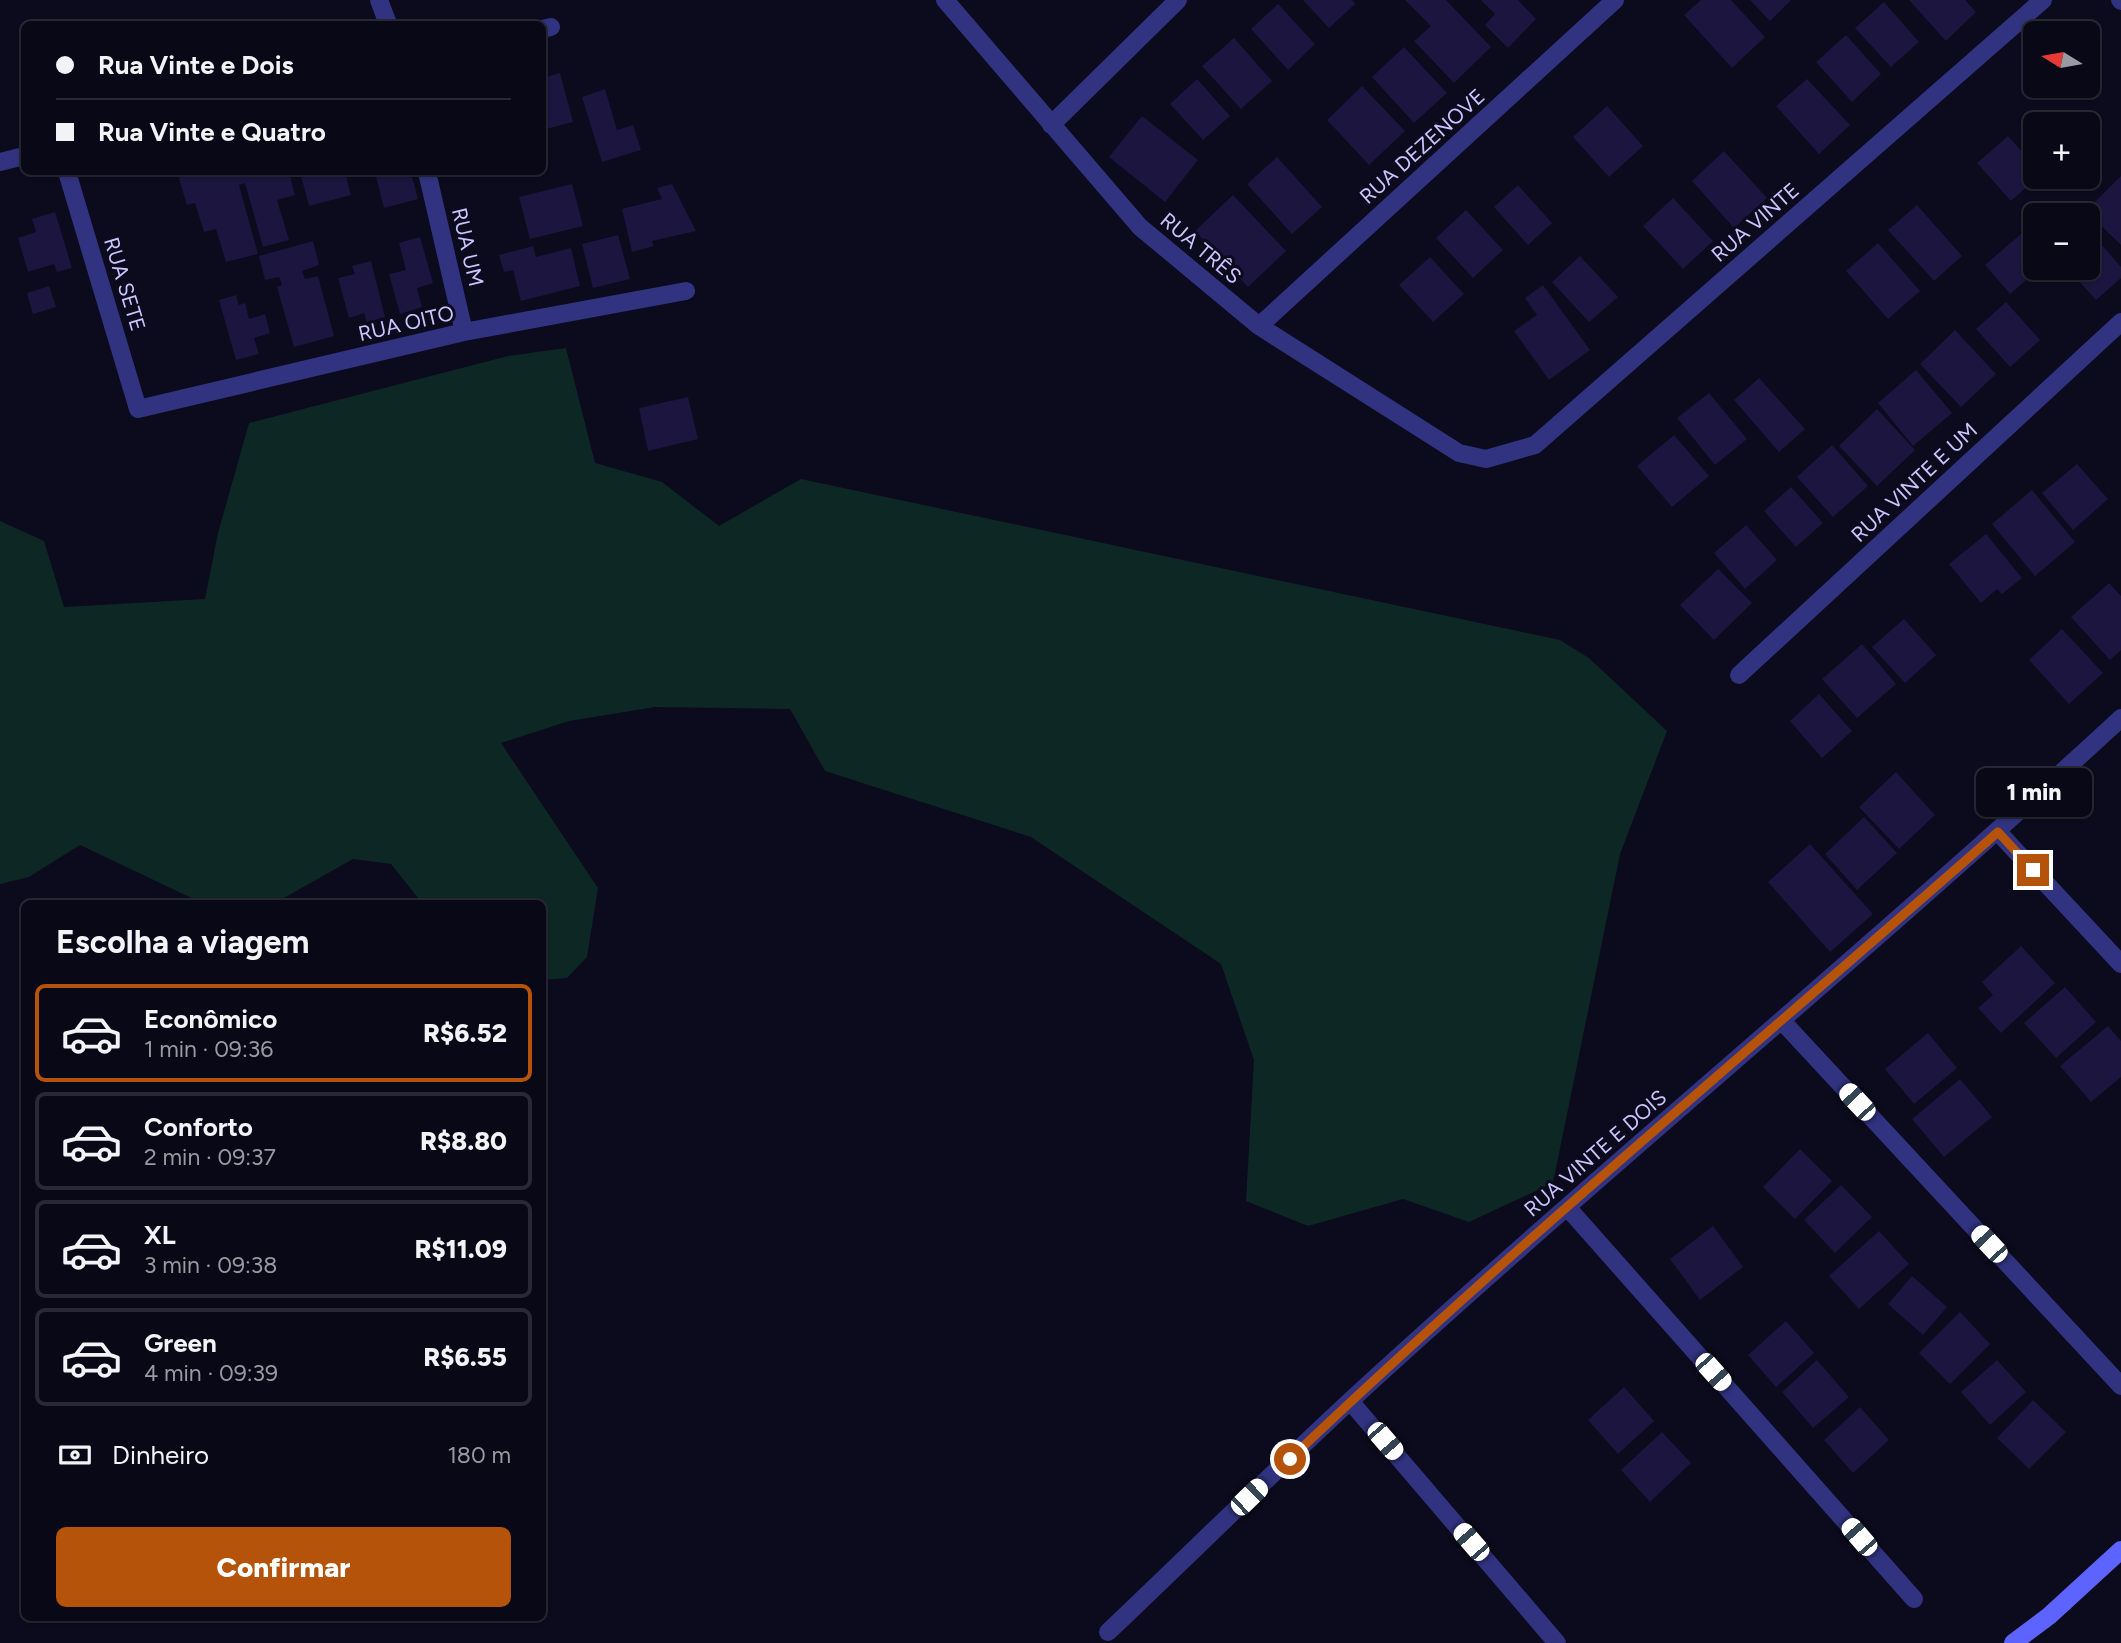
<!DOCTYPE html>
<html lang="pt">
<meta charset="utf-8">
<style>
:root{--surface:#090816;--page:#12111f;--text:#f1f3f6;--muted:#999aa1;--line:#292935;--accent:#b45309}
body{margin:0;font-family:Figtree,sans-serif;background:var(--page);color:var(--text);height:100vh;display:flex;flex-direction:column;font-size:26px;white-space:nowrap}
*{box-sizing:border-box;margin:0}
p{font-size:23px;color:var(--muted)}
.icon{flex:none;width:38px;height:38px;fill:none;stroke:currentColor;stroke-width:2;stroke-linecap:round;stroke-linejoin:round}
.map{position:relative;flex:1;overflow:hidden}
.sheet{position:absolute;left:21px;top:900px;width:525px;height:721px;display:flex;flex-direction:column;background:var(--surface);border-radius:10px;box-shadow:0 2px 5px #0004,0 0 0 2px var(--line)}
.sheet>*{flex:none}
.hud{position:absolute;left:21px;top:21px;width:525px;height:154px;border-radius:10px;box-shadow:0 2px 5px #0004,0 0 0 2px var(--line);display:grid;align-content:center;height:154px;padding:0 35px;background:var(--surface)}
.needle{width:46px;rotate:281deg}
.buttons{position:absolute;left:2023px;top:21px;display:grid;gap:14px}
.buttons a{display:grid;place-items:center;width:77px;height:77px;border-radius:10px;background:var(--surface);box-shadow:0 2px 5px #0004,0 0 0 2px var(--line);font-size:35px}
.end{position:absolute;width:32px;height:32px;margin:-16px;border:9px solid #b45309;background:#fff;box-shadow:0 0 0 4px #fff}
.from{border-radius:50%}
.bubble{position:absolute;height:49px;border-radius:10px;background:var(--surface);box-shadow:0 2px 5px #0004,0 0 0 2px var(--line);font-size:23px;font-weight:800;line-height:49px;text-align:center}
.car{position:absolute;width:21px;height:42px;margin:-21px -10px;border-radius:9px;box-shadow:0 0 5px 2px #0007;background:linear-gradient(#fff 24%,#345 0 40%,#fff 0 76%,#345 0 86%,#fff 0)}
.hud b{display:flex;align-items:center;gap:24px;height:66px;font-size:26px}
.hud b+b{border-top:2px solid var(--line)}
.hud i{width:18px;height:18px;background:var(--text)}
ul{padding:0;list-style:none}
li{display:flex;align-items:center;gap:21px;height:98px;margin:0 14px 10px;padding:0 21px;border:4px solid var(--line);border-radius:10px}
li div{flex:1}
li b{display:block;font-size:26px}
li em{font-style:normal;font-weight:800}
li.on{border-color:var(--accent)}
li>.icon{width:63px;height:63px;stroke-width:1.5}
h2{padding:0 35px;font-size:32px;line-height:84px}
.pay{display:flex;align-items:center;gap:18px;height:77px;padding:0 35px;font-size:26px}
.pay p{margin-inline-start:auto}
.cta{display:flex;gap:14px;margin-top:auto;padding:14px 35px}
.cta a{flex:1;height:80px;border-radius:10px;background:var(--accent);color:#fff;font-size:28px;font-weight:800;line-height:80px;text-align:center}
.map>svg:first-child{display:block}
.green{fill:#0d2725}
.building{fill:#1b153f}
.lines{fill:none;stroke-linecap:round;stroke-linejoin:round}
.street{stroke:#313380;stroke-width:18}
.secondary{stroke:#5d63ff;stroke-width:18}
.route{stroke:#b45309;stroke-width:9}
.labels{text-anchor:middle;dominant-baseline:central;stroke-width:6;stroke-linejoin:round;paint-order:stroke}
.street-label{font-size:21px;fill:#c9c6ff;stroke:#0c0a1d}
</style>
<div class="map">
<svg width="2121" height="1643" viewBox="0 0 2121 1643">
<rect width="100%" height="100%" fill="#0c0a1d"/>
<!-- green -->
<path class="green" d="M566,348L595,463L662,482L719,526L801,479L1560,640L1589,658L1667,731L1620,854L1553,1183L1469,1222L1403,1199L1308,1226L1246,1201L1254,1060L1221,964L1031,837L825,771L790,709L655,707L569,721L501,743L598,888L587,957L567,978L543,980L542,903H422L391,864L353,859L275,903H202L80,845L29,877L0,884V521L44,541L64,607L205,599L218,533L249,423L508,356Z"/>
<!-- building -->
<path class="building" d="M1303,0H1352L1355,4L1329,28Z
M1405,0H1446L1491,47L1454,83L1414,41L1431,26Z
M1481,0H1518L1536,19L1508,48L1485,25L1495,14Z
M1701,0H1731L1765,37L1732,68L1684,15Z
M1750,0H1791L1770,21Z
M1909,0H1965L1976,12L1946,41Z
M1884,2L1919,42L1891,67L1855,28Z
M1278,4L1315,44L1288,70L1251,29Z
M1846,35L1881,74L1852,102L1816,62Z
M1234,38L1272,81L1241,109L1202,66Z
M1404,47L1447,93L1414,123L1372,77Z
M560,73L573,122L542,130V78Z
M1197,79L1230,116L1203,140L1170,104Z
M1807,79L1850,125L1819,154L1776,106Z
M1362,86L1405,131L1369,165L1327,120Z
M605,89L617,130L633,125L641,150L602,162L582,97Z
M1607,106L1643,146L1609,177L1573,137Z
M1142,116L1198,160L1165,202L1109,157Z
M2008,136L2035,166V177H2038L2011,201L1977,163Z
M1724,151L1767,198L1734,228L1692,181Z
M1277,157L1322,207L1292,234L1247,184Z
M177,172H289L295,195L277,200L289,240L263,247L245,183L239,185L258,254L226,262L216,229L204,232L195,203L187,205Z
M300,172H345L351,195L309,206Z
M375,172H405L406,174L411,173L418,199L384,208Z
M2121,176V245L2086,211Z
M572,184L583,226L530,239L519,197Z
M672,184L696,231L652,241L654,246L632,252L622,209L662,199L657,188Z
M1518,185L1552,223L1528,245L1494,207Z
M1233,195L1286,251L1248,287L1195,231Z
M1673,198L1713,241L1683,269L1643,226Z
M1917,205L1962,256L1934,281L1888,230Z
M1466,210L1503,250L1473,278L1436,238Z
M55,212L72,268L57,272L54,264L28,272L18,238L36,232L32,219Z
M2029,227L2035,234V268H2040L2010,294L1985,265Z
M2088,229L2121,267V278L2096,300L2067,268H2088Z
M618,235L630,279L593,288L582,244Z
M420,237L433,283L417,288L422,307L400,314L389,274L406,270L399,243Z
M313,241L319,265L302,271L305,279L318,276L334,336L294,347L277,287L282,285L279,277L265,280L259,256Z
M1878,243L1920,291L1888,319L1846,271Z
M533,246L536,257L571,248L580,286L521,301L513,270L504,272L499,255Z
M1580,256L1618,297L1589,322L1552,282Z
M1430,257L1464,294L1433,322L1399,285Z
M371,261L385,317L367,322L364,313L349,318L338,278L355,274L352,266Z
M1543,285L1590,350L1549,380L1514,331L1537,315L1525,298Z
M49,286L56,307L33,314L27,293Z
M236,295L239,305L245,303L249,319L265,314L270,333L254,338L259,354L236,360L219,300Z
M2006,302L2040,340L2010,367L1976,329Z
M1955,330L1996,374L1961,407L1920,364Z
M1916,370L1952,413L1913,446L1878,403Z
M1759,378L1805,429L1779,452L1734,400Z
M1709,393L1747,439L1715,465L1677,418Z
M688,397L698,439L648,451L639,408Z
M1877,409L1915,450L1877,486L1839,446Z
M1674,435L1709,476L1672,507L1637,466Z
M1832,445L1868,486L1833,517L1797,477Z
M2077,464L2108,499L2073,530L2042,493Z
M1791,487L1823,523L1796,547L1764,511Z
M2032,490L2075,542L2035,576L1992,524Z
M1746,525L1777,560L1745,589L1714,553Z
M1986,534L2022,578L2002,594L1997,589L1981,603L1949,564Z
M1718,569L1752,603L1714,640L1680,605Z
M2109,583L2121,596V650L2110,660L2071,617Z
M1904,619L1936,655L1905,683L1872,647Z
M2062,629L2103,673L2069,704L2029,660Z
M1862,644L1896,684L1857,718L1822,679Z
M1819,694L1852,731L1822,758L1790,721Z
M1896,772L1935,815L1899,849L1859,807Z
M1864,817L1897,853L1857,890L1825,854Z
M1810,844L1873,914L1830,952L1768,882Z
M2021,946L2055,983L2001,1033L1978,1008L1993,995L1982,982Z
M2065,987L2096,1022L2056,1058L2024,1023Z
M2108,1026L2121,1041V1077L2091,1102L2060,1066Z
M1928,1033L1957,1068L1914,1104L1885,1069Z
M1960,1079L1992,1117L1944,1157L1912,1119Z
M1800,1149L1832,1181L1795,1219L1763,1187Z
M1841,1185L1872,1217L1835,1253L1804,1220Z
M1713,1226L1743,1267L1700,1300L1670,1259Z
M1879,1231L1909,1264L1859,1309L1829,1276Z
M1912,1276L1947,1307L1923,1335L1888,1304Z
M1960,1312L1990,1344L1950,1384L1919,1353Z
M1786,1321L1814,1353L1776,1387L1748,1355Z
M1817,1360L1849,1397L1813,1428L1782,1392Z
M1997,1360L2026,1392L1990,1425L1961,1392Z
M1624,1387L1654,1421L1618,1454L1588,1420Z
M2033,1400L2066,1432L2029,1469L1997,1438Z
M1860,1407L1889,1440L1853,1473L1824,1440Z
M1662,1432L1691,1463L1650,1502L1621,1470Z"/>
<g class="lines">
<!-- street -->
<path class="street" d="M379,0L388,24
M945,0L1140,227L1259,326L1459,453L1486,459L1535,445L2043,0
M2120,0L2121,1
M542,29L551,27
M1051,125L1178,0
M0,162L24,156
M67,172L138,409L464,332L686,291
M427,172L464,332
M1259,326L1615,0
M1739,675L2121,322
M1998,832L2121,964
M1782,1021L2121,1386
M1567,1207L1914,1599
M1350,1401L1557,1643
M1108,1632C1189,1555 1269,1476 1351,1400C1604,1168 1869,951 2121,718"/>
<!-- secondary -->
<path class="secondary" d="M2013,1643L2049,1616L2121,1550"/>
</g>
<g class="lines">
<!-- route -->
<path class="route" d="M1290,1459C1518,1242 1762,1040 1998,832L2033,870"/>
</g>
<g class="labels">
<!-- street labels -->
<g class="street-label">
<text transform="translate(1422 146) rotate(-42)">RUA DEZENOVE</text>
<text transform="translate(1755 222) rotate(-41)">RUA VINTE</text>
<text transform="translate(468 247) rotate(77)">RUA UM</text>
<text transform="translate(1201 248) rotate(40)">RUA TRÊS</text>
<text transform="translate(125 284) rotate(73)">RUA SETE</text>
<text transform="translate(406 323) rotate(-13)">RUA OITO</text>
<text transform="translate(1914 482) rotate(-43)">RUA VINTE E UM</text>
<text transform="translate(1595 1153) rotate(-41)">RUA VINTE E DOIS</text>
</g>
</g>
</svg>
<div class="buttons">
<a><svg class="needle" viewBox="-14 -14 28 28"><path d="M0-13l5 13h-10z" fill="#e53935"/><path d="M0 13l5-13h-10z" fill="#999aa1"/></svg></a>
<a>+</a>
<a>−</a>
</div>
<i class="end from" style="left:1290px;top:1459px"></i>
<i class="end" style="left:2033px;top:870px"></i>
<div class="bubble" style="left:1976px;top:768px;width:116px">1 min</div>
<i class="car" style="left:1857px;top:1102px;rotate:317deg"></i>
<i class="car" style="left:1989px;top:1244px;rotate:317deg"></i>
<i class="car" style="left:1713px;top:1372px;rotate:138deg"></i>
<i class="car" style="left:1385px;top:1441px;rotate:139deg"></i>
<i class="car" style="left:1249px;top:1497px;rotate:46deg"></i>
<i class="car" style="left:1859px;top:1537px;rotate:319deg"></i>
<i class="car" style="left:1471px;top:1542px;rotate:319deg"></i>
<div class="hud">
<b><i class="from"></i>Rua Vinte e Dois</b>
<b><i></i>Rua Vinte e Quatro</b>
</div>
<section class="sheet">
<h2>Escolha a viagem</h2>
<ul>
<li class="on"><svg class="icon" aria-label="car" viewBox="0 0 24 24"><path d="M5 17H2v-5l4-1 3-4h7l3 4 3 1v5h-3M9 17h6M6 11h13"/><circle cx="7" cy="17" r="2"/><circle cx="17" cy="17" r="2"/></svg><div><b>Econômico</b><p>1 min · 09:36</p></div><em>R$6.52</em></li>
<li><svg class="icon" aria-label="car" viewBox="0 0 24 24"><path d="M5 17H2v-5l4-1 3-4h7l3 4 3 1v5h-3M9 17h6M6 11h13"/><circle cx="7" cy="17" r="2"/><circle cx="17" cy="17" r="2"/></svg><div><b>Conforto</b><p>2 min · 09:37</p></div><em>R$8.80</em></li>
<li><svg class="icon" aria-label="car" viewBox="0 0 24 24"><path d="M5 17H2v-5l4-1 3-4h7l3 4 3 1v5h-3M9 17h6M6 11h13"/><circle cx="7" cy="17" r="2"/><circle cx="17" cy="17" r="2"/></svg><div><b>XL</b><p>3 min · 09:38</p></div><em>R$11.09</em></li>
<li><svg class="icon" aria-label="car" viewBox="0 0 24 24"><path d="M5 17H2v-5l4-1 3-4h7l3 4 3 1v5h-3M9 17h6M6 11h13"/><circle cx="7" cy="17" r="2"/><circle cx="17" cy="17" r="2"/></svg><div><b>Green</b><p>4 min · 09:39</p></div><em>R$6.55</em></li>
</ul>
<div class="pay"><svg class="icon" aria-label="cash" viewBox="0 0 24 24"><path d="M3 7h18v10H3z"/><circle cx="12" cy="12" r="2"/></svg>Dinheiro<p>180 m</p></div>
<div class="cta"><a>Confirmar</a></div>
</section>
</div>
